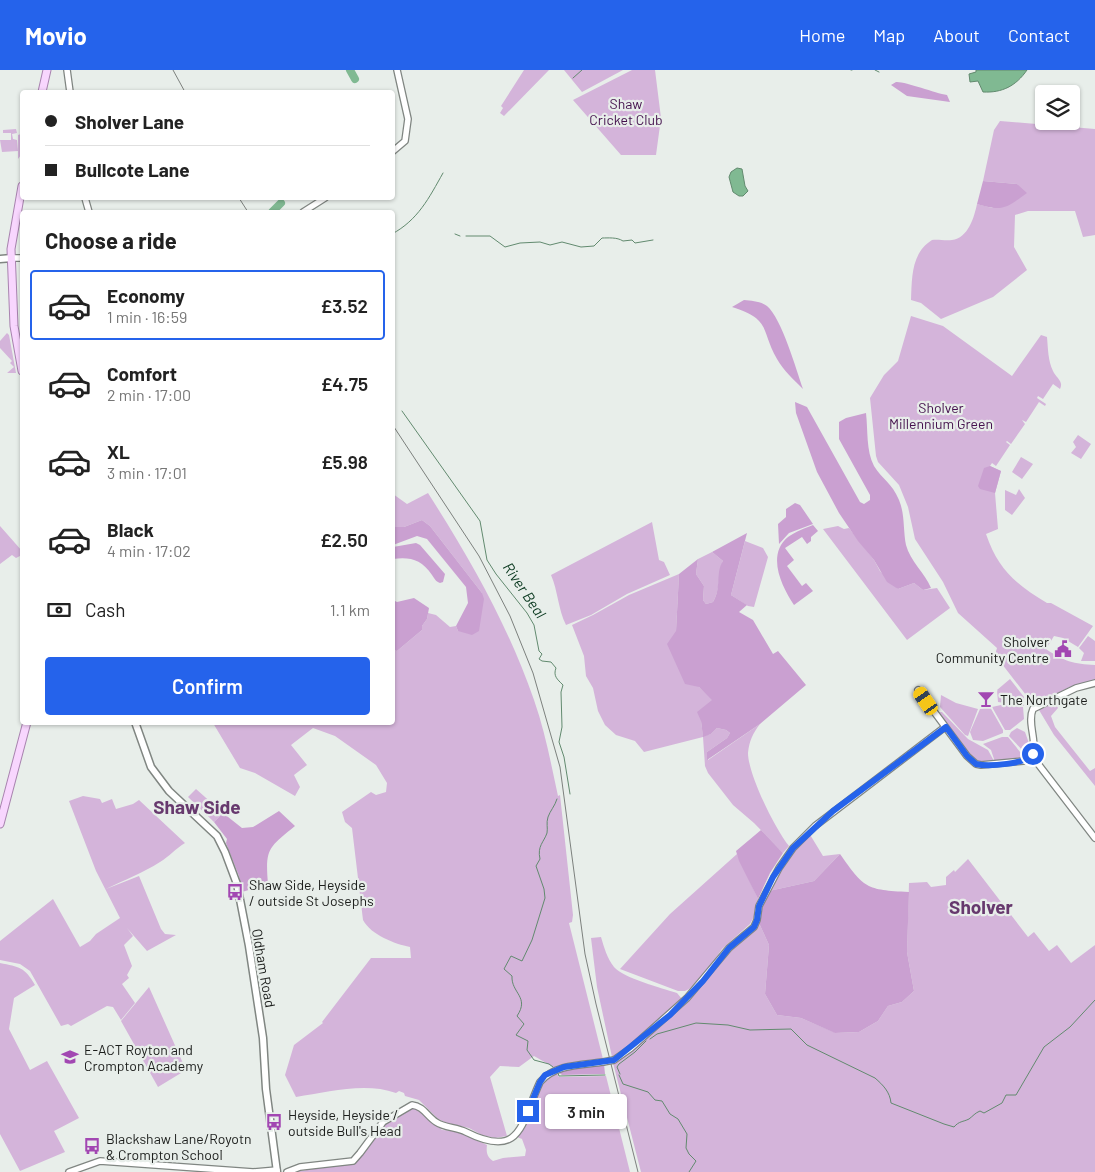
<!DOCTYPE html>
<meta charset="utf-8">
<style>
:root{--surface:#fff;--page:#f2f2f2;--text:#222;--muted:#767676;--line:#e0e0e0;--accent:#2563eb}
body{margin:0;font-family:Barlow,sans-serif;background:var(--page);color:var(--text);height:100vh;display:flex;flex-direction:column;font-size:19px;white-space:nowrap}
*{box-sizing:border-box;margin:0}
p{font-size:16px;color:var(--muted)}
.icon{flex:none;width:28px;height:28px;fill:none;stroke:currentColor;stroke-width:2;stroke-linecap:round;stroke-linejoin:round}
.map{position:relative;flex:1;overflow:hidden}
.sheet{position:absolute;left:20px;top:140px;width:375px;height:515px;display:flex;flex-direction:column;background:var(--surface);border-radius:5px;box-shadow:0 1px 4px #0004}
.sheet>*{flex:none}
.hud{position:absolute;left:20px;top:20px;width:375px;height:110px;border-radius:5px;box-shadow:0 1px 4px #0004;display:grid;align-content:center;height:110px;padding:0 25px;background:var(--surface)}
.tools{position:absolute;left:1035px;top:15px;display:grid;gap:10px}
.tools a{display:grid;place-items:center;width:45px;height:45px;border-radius:5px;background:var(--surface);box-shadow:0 1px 4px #0004;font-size:25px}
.end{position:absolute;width:22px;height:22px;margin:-11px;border:6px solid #2563eb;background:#fff;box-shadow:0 0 0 2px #fff}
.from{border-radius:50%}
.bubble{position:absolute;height:35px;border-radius:5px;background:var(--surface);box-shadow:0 1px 4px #0004;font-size:16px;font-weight:600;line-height:35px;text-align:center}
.car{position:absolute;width:15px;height:30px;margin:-15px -8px;border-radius:6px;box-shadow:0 0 4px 1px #0007;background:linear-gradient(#f5c518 24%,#345 0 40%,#f5c518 0 76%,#345 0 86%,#f5c518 0)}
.hud b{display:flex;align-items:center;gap:18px;height:48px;font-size:19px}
.hud b+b{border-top:1px solid var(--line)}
.hud i{width:12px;height:12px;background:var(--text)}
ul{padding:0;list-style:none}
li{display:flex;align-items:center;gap:15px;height:70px;margin:0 10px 8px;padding:0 15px;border:2px solid transparent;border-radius:5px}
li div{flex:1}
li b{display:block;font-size:19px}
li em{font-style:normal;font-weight:600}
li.current{border-color:var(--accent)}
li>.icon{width:45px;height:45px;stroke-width:1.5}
h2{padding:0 25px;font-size:22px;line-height:60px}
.pay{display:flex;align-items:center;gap:12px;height:55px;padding:0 25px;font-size:19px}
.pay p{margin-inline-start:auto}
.primary-button{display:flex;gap:10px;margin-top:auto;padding:10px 25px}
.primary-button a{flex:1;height:58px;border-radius:5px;background:var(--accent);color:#fff;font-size:20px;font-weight:600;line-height:58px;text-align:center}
header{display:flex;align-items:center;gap:30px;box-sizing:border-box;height:70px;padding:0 25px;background:var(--accent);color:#fff}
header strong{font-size:24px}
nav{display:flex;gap:28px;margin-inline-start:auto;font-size:18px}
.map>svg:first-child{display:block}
.green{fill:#d4b4da}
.forest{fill:#caa0d1}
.water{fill:#80b992;stroke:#628a6f}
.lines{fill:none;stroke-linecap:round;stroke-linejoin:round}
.stream{stroke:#628a6f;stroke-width:1}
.river{stroke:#80b992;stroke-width:8}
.tertiary-casing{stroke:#808682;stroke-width:8}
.secondary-casing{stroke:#808682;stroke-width:9}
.primary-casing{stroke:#a883af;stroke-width:9}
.tertiary{stroke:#fff;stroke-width:5.5}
.secondary{stroke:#fff;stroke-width:6}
.primary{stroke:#f8d6fe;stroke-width:7}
.tram{stroke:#7d817e;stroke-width:1}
.tertiary-bridge-casing{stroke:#808682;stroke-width:8;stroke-linecap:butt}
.tertiary-bridge{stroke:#fff;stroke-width:5.5}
.route{stroke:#2563eb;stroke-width:6}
.labels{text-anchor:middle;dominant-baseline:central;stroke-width:4.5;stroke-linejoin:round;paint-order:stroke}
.park-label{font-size:14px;fill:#44114d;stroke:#e8eeea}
.poi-label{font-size:14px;fill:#1c1e1c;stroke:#e8eeea;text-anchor:start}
.street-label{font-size:14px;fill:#1c1e1c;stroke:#e8eeea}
.water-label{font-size:15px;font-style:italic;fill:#09381e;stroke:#e8eeea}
.district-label{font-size:19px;font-weight:bold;fill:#67396e;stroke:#e8eeea}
</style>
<header>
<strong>Movio</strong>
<nav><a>Home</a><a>Map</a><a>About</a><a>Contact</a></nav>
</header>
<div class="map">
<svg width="1095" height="1102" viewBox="0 0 1095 1102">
<rect width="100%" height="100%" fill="#e8eeea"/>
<!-- green -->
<path class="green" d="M524,0H549L504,46L500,43L503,38L501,36Z
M564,0H623L582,22Z
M632,0H655L661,48L656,85H621L573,30Z
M1000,51L1095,59V165L1083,167L1075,141H1028L1015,145L1014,177L1027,200L993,227L941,249L921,233L911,230C912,208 911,183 932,170C938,169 945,171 952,170C968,168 974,148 977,134L992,138L1019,118L1017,114L983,111L994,60Z
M16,59L17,63L12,64L13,69L17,70L18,81V65L21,64V85L18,89V81L2,82L0,70H11V63H3V60Z
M911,246L943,256L1012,306L1041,265L1047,267C1048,278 1048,291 1053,301C1056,308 1064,311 1060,319L1053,314L1043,329L1038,326L1037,328L1046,334L1045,336L1039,332L1026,352L1022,350L1025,354L1011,374L1007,371L1006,372L1010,375L996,396L992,393L990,396L1001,401L995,423L998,459L986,464C998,499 1015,514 1047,533H1051L1093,556L1078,577L1063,568L1054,566L1046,579C1063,591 1074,594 1095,595V610L1070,617L1035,634L1028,631L1026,625L995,585L997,578L958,543L943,512L915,469L908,437L899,415L878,392L876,386L870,328L884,305L898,291Z
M7,263L9,265L16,303H7L14,297L10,293L12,291L0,278V271Z
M1078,365L1091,374L1081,389L1071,383L1076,377L1073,372Z
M1021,387L1033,394L1022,409L1012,402Z
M1019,419L1025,428L1012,445L1005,440V420L1016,425Z
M428,423C470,489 508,555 534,630C545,661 551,694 558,726L560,725L573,845L572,852L569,853L603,989L555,998L534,986L519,997L500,996L490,1007L507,1066L495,1068L482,1065L469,1058L447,1053L438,1049L419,1030L405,1026L404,1023L399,1021L396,1023C365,1012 328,1022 296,1027L285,1005L294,975L323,953L322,952L371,888H411L410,877C395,874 371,865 363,850L352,758L345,752L342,742L371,722L376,725L386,722L387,713L376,695L335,666L313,658L291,675L307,695L294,705L300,717L295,726L255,703L240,698L213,653L392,652L393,580L397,581L422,560V556L427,549L428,543L436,545L450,557L456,556L458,561L482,523L430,456L422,450L404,457H393V424L407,434Z
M652,452L659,490L664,492L670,505L627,524L591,545L566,555C558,539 558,521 551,505Z
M0,456L22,481V485L16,488L12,485L0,494Z
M838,456L844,459L849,458L874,490L880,501L898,519L914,513L923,520L937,518L950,538L907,570L823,459Z
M745,471L763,478L768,487L754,537L748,536L731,525Z
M712,482L723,491C717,505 721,519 713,532L706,534L703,530L704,516L696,504L698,489Z
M679,504L676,561L699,617L713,630L701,651L703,666L711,664L717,658L726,660L730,663L727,668L707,682L708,690L760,654C753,663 749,671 748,683C748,704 775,759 789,776L783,783L754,753L733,735L708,703L705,696L703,667L644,682L635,671L616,665L605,655L598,641L593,618L586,606L584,586L572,555L593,545L629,525Z
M1088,566L1095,571V591H1081L1084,583L1079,578Z
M1010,609L1024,627V636L998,632L997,620Z
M941,625L956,633L978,639L968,666L965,665L940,637Z
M1055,632L1058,638L1051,646L1055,657L1090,701L1095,698V716L1054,665L1039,640Z
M1001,635L1023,637L1024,649L1010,660H1005L992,637Z
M990,637L1003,660V663L983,671L973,670L970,662L980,639Z
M939,642H942L968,669L988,680L994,691L981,693L972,688Z
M1017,658L1025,662L1031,679L1027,685L1009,666L1011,662Z
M1002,667H1008L1025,688L995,692L991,680L983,674Z
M196,719L223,743L214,752L188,727Z
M83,726L100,729L102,733L112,729L116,739L133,734L139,730L185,773C175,779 170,786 160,792C143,803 124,810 106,819L139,806L161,859L165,864L176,865L147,881L127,858L133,866L124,875L132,896L127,905L129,908L122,914L135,933L121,950L113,937L107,936L71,956L68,954L61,956L30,901L20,894L0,890V871L53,829L80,877L90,871L96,864L120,848L96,801L69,731Z
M809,763L823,786L840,784L814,811L769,821L785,789Z
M737,784L758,829L755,845L750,854L722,879L704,905L689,919L685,921H678L620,899L670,844Z
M968,789L1028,867L1034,862L1049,881L1057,875L1071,893L1095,875V1102H641L613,993L691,927L730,879L759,853L769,875L765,924L777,945L801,948L836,963L859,962L878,951L888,936L902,932L914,921L907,882L909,813L927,812L931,817L946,815V807L954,800L955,802Z
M601,867C604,877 607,888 614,897C623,908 662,918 677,923L682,929L637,969L612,987L597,917L591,868Z
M0,893C19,897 25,897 35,915L14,928L9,959L30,1000L47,991L79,1048L54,1061L65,1082L20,1101L0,1064Z
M149,917L186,1000L158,1017L121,951Z
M556,1002L559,1007L606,1006L630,1102H295L354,1092L364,1083L385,1054L413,1038L420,1040L442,1060L457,1061L487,1075C486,1082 487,1087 493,1091L503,1088L525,1086L526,1080L522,1069L517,1067L544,1010Z"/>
<!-- forest -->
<path class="forest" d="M896,12C904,11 935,23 947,25L950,32L907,26L891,15Z
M983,111L1017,114L1027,123C1006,138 1003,142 977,134Z
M744,230C752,231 760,231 767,236C782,249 796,299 803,319C794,310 783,300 777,289C760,259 772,250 732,237Z
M795,332L807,337L860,432L864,434L870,430V425L839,369V352L846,348L866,343C868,360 866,381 874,396C882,409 892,413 899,430C905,444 903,460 906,475C910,491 925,503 931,518L923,520L914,513L898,519L887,512L874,490L858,471L839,443L817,402L796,343Z
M990,396L1001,401L995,423L980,419L978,416L984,398Z
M795,433L800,435L813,454L789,463L779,474L778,454L786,447V439Z
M422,450L430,456L482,523L484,529L479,561L472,565L458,561L456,556L468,533L466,517L427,469L417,466L393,475V457H404Z
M813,455L818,461L811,467V471L807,474L802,467L785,478L794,490L787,496L802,516L806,513L813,521L794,535C782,517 766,485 788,467C795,462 805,458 813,455Z
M747,463L731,525L747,535L739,542L753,550L773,584L778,581L806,615L760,654L707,690V682L727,668L730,663L726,660L717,658L711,664L703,667L701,651L697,642L712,630L699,617L685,614L667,574L676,561L679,504L698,489L696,504L704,516L703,530L706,534L713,532C722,517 715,503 723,491L712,482Z
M416,473L420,475L445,504L443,512L440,513C435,511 435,509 432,505C421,489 410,487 393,489V477Z
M414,528L429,538L427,549L422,556V560L397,581L393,580V530L397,532Z
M279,741L295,756C268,778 265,779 268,814L242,822L239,806L226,773L227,769L214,752L223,743L242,758L253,757Z
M761,760L783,783L770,803L758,829L739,791L736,781Z
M840,784C864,818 866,820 909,822L907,882L914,921L902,932L888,936L878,951L859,962L835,963L801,948L777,945L765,924L769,875L759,853L764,830L769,821L814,811Z
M604,994L605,1004L562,1005L558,1002Z"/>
<!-- water -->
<path class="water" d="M976,0H1027C1016,16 1002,23 983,22L978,11L970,12L969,4L976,2Z
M737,98L742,99L745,116L748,121L743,126H739L733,122L729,107L731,102Z"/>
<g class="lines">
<!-- stream -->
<path class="stream" d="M851,0H852
M875,0L879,2
M573,8L582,0
M273,142H274
M392,164C418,150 429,128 443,103
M455,164L460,166
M466,166H490L505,177L520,173L540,172L550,175L562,172L581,177L594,176L602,168C608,168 617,167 623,171L632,170L635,173L653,170
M402,341L480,451L487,490L496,504L527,543L534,555L539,581L542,584L539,589L542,591L551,592L556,598C553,606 557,609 563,615L561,622L562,657L559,672L564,687L570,724
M650,969L657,964L696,953L728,955L750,960L791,959L807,975L875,1008C883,1015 890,1022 891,1033L944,1054L954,1057C959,1051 963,1052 969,1049C973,1046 975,1043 980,1041L984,1043L1002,1033L1006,1025H1016L1044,977L1070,957L1095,930
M553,997L549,994L534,990L527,980L528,971L516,965L524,954L517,946C530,927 511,923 512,906L504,899L511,886L522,891L532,870L545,828L544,819L536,796L540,789C537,776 544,772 547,763C548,758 546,753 548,747C550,741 555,736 557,729
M558,1003L559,1006L605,1005
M620,1004L617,997L619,994L635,982L646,971
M619,1005L623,1014L648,1022L655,1030L662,1031L670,1044L678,1049L687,1064L686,1078L689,1084L696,1091L689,1102"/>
<!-- river -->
<path class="river" d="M350,0L355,9
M272,142L281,133"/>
<!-- tertiary casing -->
<g class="tertiary-casing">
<path id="tertiary" d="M67,0L70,22
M392,82L405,71L408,49L397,0
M85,128L89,142
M303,142L325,128
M12,188H22
M918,620L967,686L976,694L981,695L1023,691L1030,688C1040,674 1026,654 1033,639L1076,618L1095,613
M1032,686L1095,768
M614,990L631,978L687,928L729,878L754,857L757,850L759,836L779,798L793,778L815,756L945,657
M69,1102L100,1091L253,1102L277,1100
M287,1102L300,1097L353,1091L360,1083L383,1052L412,1035C423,1036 427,1046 436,1052C445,1058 456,1057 466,1062C522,1090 521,1053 540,1012C555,994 582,995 603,992"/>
</g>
<!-- secondary casing -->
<g class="secondary-casing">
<path id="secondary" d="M0,189L12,188
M135,652L151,697L169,721L217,766L225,782L237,814L249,876L263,968L266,1019L277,1102"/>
</g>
<!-- primary casing -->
<g class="primary-casing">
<path id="primary" d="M42,22L47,0
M22,116L11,179L14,256L22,301
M0,754L27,652"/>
</g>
<!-- tertiary -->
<use href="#tertiary" class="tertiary"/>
<!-- secondary -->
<use href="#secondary" class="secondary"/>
<!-- primary -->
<use href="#primary" class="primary"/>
<!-- tram -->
<path class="tram" d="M173,0L185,22
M239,128L248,142
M392,354L479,486L510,546L533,603L560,697L585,884L596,934L638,1102"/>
<!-- tertiary-bridge casing -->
<g class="tertiary-bridge-casing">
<path id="tertiary-bridge" d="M603,992L614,990"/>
</g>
<!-- tertiary-bridge -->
<use href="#tertiary-bridge" class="tertiary-bridge"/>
</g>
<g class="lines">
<!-- route -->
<path class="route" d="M528,1041L540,1012L545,1005L564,997L614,990L670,945L703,911L729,878L754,857L757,850L759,836L773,807L793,778L833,741L946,657L967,686L976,694C988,697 1027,694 1033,684"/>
</g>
<!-- icons -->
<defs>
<g id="civic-bare" transform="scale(1.35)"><path d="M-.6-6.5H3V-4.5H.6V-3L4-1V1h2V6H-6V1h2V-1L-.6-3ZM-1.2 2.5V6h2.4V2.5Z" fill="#a247b2" stroke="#e8eeea" stroke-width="2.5" paint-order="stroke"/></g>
<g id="bar-bare" transform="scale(1.35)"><path d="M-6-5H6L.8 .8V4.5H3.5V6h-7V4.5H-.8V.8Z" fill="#a247b2" stroke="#e8eeea" stroke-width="2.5" paint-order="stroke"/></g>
<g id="bus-bare" transform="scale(1.35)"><path d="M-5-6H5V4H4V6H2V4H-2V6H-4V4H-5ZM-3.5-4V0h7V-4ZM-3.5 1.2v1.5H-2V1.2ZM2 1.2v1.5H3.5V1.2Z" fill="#a247b2" stroke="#e8eeea" stroke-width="2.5" paint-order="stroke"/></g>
<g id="school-bare" transform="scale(1.35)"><path d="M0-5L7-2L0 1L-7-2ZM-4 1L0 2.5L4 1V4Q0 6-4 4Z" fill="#a247b2" stroke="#e8eeea" stroke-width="2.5" paint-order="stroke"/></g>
</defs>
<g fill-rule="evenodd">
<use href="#civic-bare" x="1063" y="579"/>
<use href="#bar-bare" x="986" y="629"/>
<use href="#bus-bare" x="235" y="822"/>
<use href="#school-bare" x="70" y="987"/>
<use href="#bus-bare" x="274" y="1052"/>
<use href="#bus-bare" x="92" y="1076"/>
</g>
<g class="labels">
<!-- park labels -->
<g class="park-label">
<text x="626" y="33">Shaw<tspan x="626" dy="16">Cricket Club</tspan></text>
<text x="941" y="337">Sholver<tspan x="941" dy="16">Millennium Green</tspan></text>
</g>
<!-- poi labels -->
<g class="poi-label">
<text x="1049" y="571" text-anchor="end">Sholver<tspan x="1049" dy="16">Community Centre</tspan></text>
<text x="1000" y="629">The Northgate</text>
<text x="249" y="814">Shaw Side, Heyside<tspan x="249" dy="16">/ outside St Josephs</tspan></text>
<text x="84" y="979">E-ACT Royton and<tspan x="84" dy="16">Crompton Academy</tspan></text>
<text x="288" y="1044">Heyside, Heyside /<tspan x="288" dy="16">outside Bull's Head</tspan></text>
<text x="106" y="1068">Blackshaw Lane/Royotn<tspan x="106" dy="16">&amp; Crompton School</tspan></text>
</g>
<!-- street labels -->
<g class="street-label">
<text transform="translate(264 898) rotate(80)">Oldham Road</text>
</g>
<!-- water labels -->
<g class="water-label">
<text transform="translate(525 520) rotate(56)">River Beal</text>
</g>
<!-- district labels -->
<g class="district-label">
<text x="197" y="736">Shaw Side</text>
<text x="981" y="836">Sholver</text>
</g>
</g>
</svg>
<div class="tools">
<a><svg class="icon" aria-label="layers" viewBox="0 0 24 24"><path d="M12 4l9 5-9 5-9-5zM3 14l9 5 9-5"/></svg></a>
</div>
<i class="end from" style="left:1033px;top:684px"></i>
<i class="end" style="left:528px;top:1041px"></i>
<div class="bubble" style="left:545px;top:1024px;width:82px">3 min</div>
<i class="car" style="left:926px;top:631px;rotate:325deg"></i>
<div class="hud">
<b><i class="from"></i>Sholver Lane</b>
<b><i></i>Bullcote Lane</b>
</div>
<section class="sheet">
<h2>Choose a ride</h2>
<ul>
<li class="current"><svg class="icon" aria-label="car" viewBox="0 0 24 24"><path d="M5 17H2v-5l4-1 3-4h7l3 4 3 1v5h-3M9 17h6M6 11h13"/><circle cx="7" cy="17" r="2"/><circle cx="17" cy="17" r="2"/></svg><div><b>Economy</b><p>1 min · 16:59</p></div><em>£3.52</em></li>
<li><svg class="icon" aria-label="car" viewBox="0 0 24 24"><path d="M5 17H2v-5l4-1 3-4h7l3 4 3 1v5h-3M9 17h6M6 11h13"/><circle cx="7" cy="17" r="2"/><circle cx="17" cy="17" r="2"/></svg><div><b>Comfort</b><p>2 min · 17:00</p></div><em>£4.75</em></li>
<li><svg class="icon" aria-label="car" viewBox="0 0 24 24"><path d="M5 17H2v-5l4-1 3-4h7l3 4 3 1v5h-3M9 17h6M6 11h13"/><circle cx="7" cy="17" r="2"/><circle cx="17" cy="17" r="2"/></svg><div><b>XL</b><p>3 min · 17:01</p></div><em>£5.98</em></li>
<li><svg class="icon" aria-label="car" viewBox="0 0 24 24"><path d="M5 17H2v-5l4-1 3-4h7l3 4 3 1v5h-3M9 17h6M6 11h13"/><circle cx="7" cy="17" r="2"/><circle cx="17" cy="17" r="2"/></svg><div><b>Black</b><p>4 min · 17:02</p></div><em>£2.50</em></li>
</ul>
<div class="pay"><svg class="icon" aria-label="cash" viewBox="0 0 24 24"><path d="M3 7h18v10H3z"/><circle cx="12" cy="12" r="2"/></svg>Cash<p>1.1 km</p></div>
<div class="primary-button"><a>Confirm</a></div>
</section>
</div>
